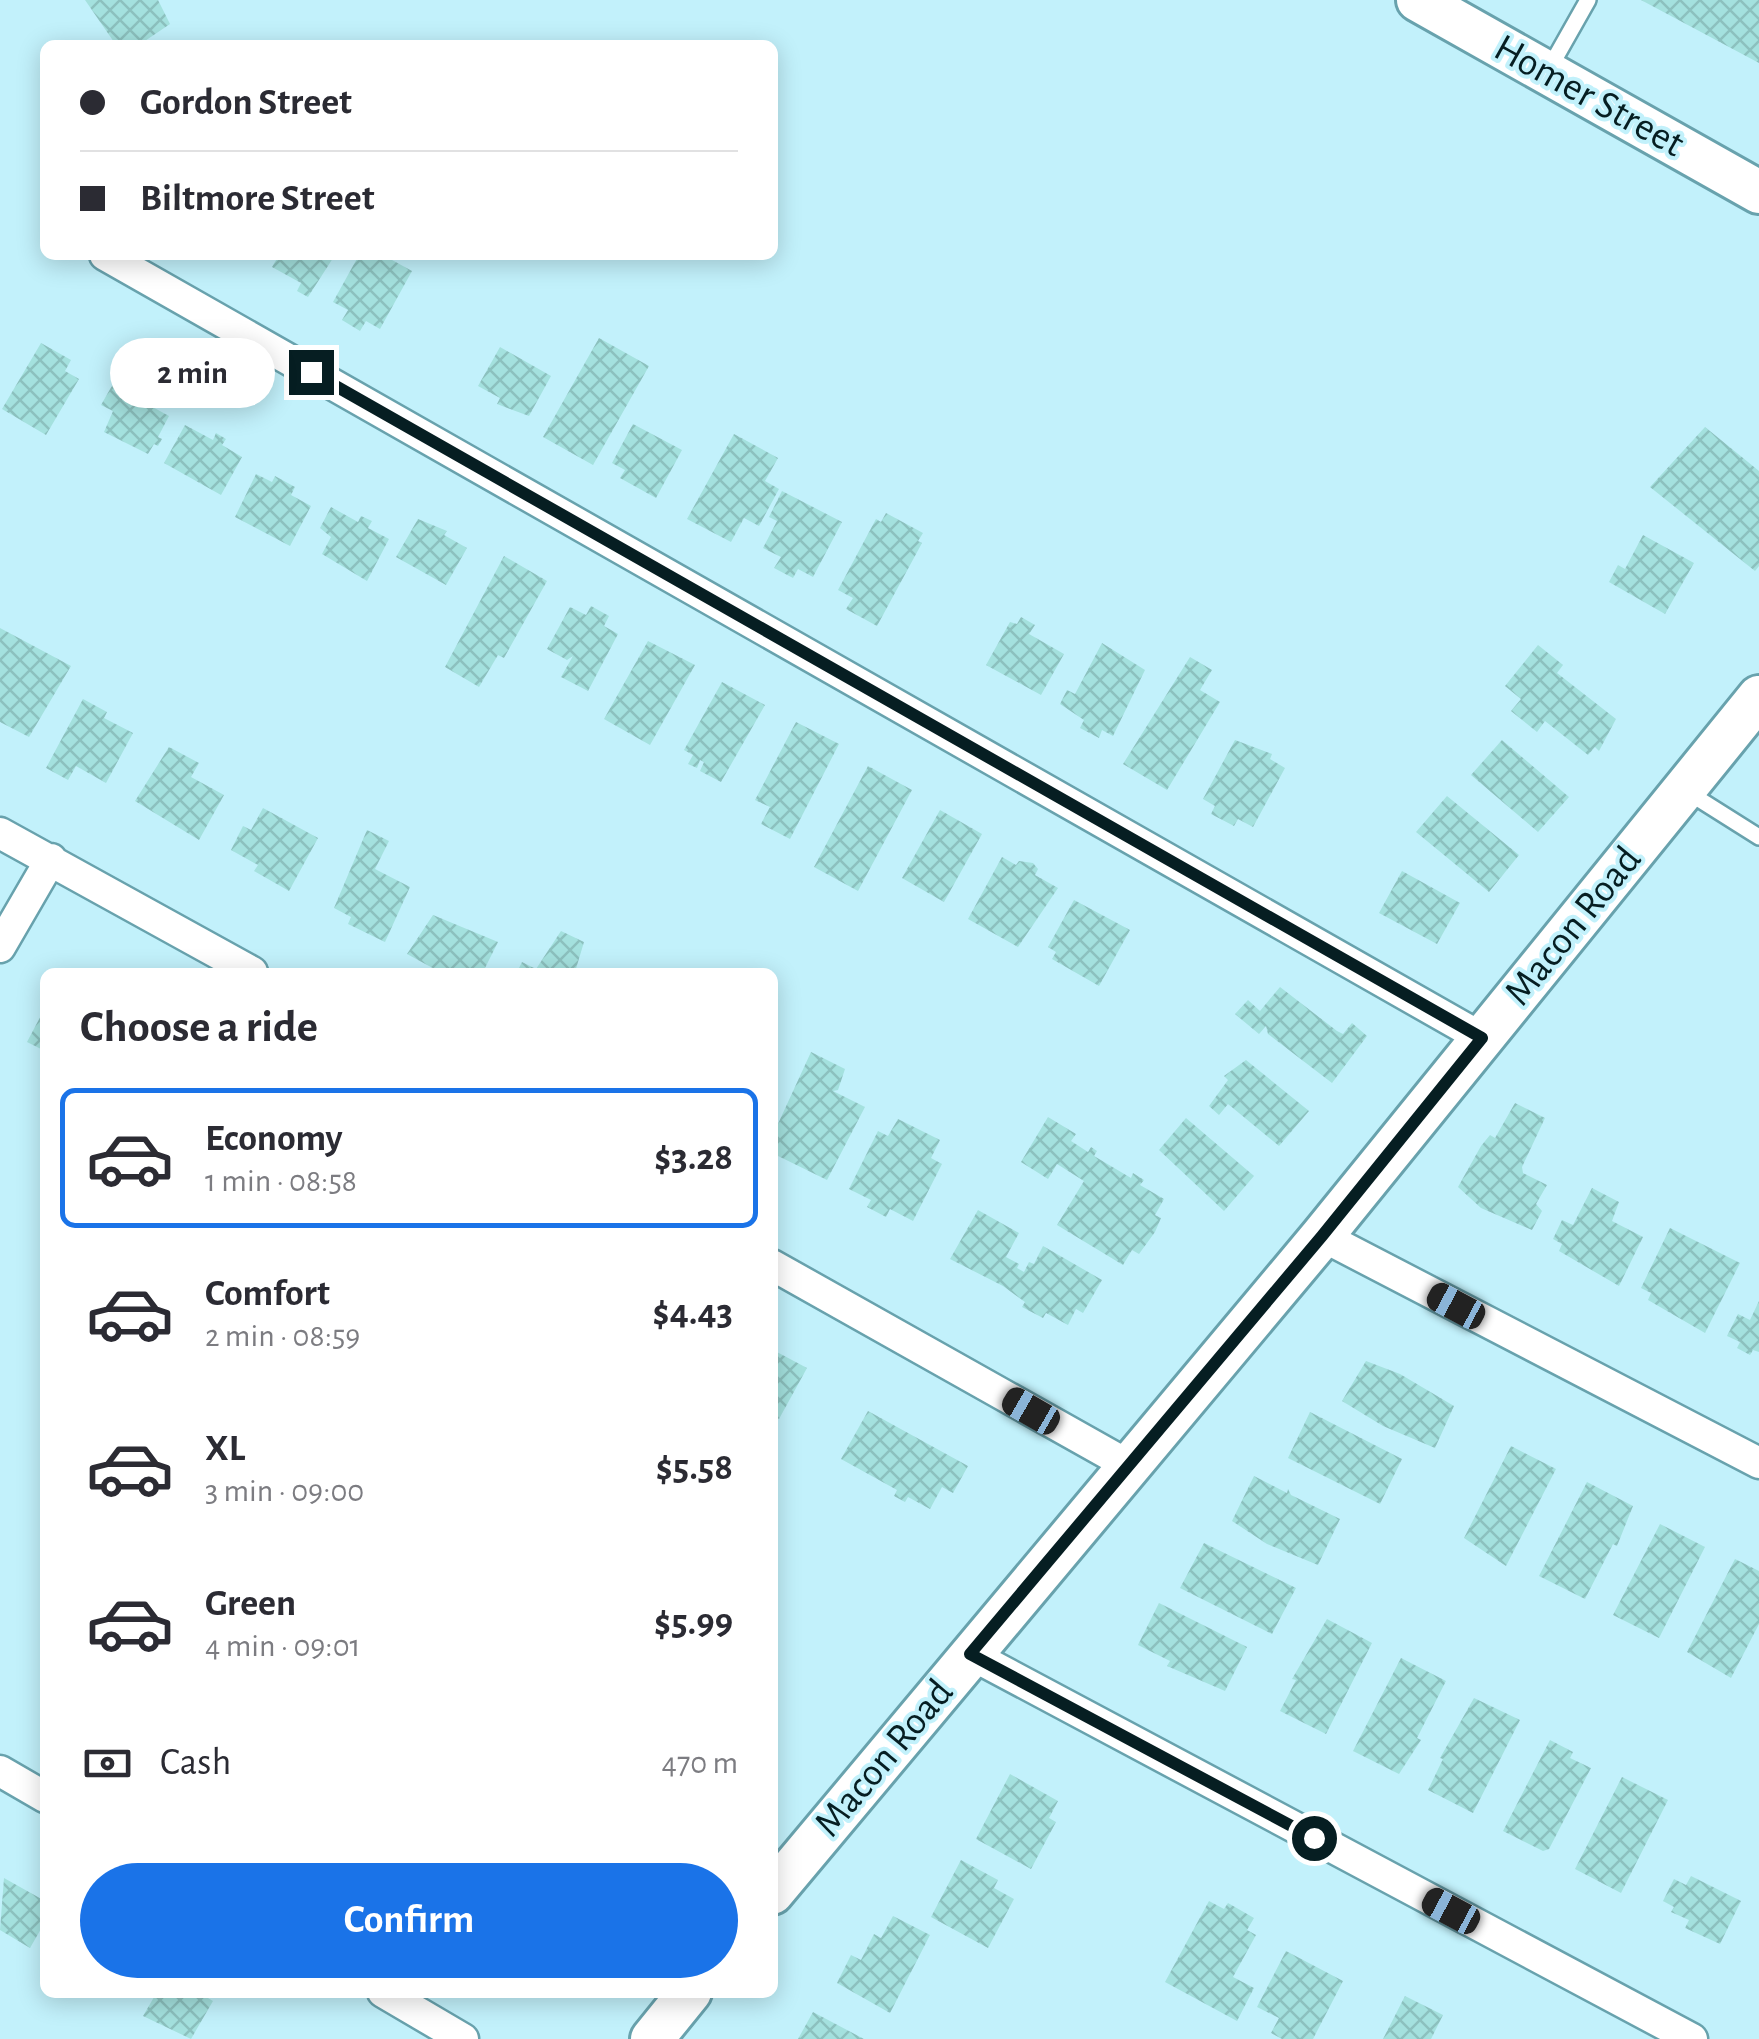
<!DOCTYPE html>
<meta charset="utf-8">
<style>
:root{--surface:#fff;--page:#f2f2f3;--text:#2b2b33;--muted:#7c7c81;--line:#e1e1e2;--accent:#1a73e8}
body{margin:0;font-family:"Alegreya Sans",sans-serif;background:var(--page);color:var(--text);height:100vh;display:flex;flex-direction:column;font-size:38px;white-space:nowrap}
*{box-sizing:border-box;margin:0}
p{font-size:32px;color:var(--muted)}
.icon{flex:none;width:55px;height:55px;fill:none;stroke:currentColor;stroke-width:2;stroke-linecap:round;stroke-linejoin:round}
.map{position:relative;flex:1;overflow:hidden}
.details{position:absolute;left:40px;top:968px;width:738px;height:1030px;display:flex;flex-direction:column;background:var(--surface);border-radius:15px;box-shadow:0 5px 25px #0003}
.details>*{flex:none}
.top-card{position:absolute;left:40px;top:40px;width:738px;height:220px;border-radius:15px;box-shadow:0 5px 25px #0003;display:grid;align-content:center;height:220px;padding:0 40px;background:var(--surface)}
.end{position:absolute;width:45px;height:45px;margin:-22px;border:12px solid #061e22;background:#fff;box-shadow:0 0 0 5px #fff}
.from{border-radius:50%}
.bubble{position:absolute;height:70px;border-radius:35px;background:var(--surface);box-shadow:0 5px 25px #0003;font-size:32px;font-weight:700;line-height:70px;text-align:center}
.car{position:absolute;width:30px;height:60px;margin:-30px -15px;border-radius:12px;box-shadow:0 0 8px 2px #0007;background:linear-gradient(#222 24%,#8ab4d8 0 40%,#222 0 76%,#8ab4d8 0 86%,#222 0)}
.top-card b{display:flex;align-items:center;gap:35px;height:95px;font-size:38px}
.top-card b+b{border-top:2px solid var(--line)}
.top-card i{width:25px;height:25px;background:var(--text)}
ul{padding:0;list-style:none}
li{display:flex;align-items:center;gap:30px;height:140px;margin:0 20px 15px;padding:0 20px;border:5px solid transparent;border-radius:15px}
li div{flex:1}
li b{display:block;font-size:38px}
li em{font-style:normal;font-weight:700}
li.on{border-color:var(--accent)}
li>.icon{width:90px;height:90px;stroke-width:1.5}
h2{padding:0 40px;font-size:45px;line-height:120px}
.pay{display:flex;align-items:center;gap:25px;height:110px;padding:0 40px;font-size:38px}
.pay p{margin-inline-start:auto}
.primary-button{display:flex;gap:20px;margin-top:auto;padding:20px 40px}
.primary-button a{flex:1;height:115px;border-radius:60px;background:var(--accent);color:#fff;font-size:40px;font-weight:700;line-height:115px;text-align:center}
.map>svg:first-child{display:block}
.building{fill:url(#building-cross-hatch)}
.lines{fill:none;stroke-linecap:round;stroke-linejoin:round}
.lane-casing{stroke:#68a2ad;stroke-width:20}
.street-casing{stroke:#68a2ad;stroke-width:35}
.secondary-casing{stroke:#68a2ad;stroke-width:48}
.lane{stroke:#fff;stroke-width:15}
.street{stroke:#fff;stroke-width:30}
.secondary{stroke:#fff;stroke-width:42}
.route{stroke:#061e22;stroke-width:12}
.labels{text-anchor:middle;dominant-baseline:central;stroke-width:8;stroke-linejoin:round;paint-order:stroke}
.street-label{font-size:40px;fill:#061e22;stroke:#c2f1fb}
</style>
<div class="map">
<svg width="1759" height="2039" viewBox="0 0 1759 2039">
<defs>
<pattern id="building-cross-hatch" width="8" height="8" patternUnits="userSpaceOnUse" patternTransform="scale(2.5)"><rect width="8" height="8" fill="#a4e1de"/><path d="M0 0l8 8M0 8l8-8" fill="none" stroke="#8cc1be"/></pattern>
</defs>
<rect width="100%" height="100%" fill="#c2f1fb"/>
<!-- building -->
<path class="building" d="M85,0H158L170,24L139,45H116Z
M1641,0H1759V63Z
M279,255H335L308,297L297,291L301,283L272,267Z
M359,255H383L412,271L380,329L366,321L360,331L342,320L348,310L333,302Z
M599,338L649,366L593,465L543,437Z
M41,343L71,360L65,371L79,379L46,435L2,409Z
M500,347L551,376L529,416L497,404L500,398L478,386Z
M113,384L139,399L143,392L153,397L149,405L169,416L158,437L162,439L158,446L154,444L148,454L104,432L113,411L101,405Z
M633,424L682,450L656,498L620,478L625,470L612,463Z
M185,425L213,440L216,433L226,439L222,445L242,457L221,495L164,463Z
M1705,427L1759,471V566L1755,571L1650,487Z
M734,434L778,458L765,481L779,489L759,526L744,518L731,542L687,519Z
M256,474L272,482L275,476L295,487L291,495L311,506L290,546L235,517Z
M782,491L842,522L813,577L798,569L793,578L774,568L781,557L763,548L777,521L769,517Z
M331,507L358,522L361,516L372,521L368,528L389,539L367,581L322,554L331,537L320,528Z
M886,513L923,533L918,541L922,543L877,626L846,609L853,598L838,590L876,519L881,522Z
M418,519L447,531L444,535L467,548L446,585L396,557Z
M1643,535L1694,563L1665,614L1609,582L1618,565L1625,569Z
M504,556L547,581L504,658L498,655L479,687L445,667Z
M591,606L609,616L604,626L618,634L588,691L561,677L573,656L567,660L547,649L570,607L586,615Z
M1021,617L1035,625L1029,634L1064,654L1041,695L986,665L1010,622L1017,624Z
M0,628L71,666L29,737L0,722Z
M648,641L695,665L650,745L604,719Z
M1102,643L1145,670L1113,736L1102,730L1099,738L1080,728L1084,720L1060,704L1067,690L1075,694Z
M1538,645L1563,665L1557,673L1616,719L1599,751L1595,747L1588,755L1545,721L1537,732L1511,711L1521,699L1505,686Z
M1190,657L1212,670L1200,690L1220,702L1167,790L1123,764Z
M722,682L765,705L721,782L700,771L704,762L700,760L697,768L688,764L693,755L684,750Z
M83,699L107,712L104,718L133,733L106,783L76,766L68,780L46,768Z
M796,722L839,744L790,839L761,824L770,807L755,800Z
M1235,740L1272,754L1270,759L1285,768L1253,827L1238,819L1234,826L1211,814L1215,806L1203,799Z
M1502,740L1569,797L1538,832L1471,775Z
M169,747L199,763L191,777L224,795L199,840L135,801Z
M868,766L912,790L858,891L814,867Z
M1447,796L1519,855L1489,892L1416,832Z
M263,808L318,838L289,891L254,871L258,865L231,850L243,826L251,830Z
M940,810L982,834L944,902L902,878Z
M367,830L389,841L375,869L410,887L385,942L348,924L351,917L334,908Z
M1002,857L1016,865L1019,861L1033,863L1038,869L1035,875L1058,888L1018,947L968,919Z
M1402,871L1460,903L1437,944L1379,913Z
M1074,900L1130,930L1099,986L1052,959L1056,952L1048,947Z
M433,915L498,942L483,972H440L407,954Z
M561,931L584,942L575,972H517L522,962L536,969Z
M1280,987L1337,1031L1343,1034L1352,1023L1367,1036L1332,1083L1268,1034L1266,1026L1259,1034L1235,1014L1248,1000L1260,1011Z
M45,1008V1051L27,1042Z
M811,1052L845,1069L838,1090L833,1091L865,1107L827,1180L772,1153V1123L777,1126Z
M1246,1060L1309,1111L1279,1146L1228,1104L1219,1115L1209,1106L1228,1080L1224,1076Z
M1515,1103L1545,1118L1522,1167L1523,1173L1547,1185L1536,1204L1542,1211L1532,1230L1481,1208L1458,1187L1481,1146L1490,1135L1495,1138Z
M1048,1117L1076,1134L1071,1141L1088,1152L1091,1147L1097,1151L1094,1156L1131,1178L1133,1173L1144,1180L1140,1185L1164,1199L1155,1215L1161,1218L1155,1232L1139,1254L1132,1250L1123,1265L1057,1225L1084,1181L1057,1164L1048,1179L1021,1162Z
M1186,1118L1254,1176L1224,1211L1159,1150Z
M898,1119L940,1140L931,1158L942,1164L913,1221L890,1209L886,1217L867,1207L871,1200L849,1189L878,1131L888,1136Z
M1592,1188L1619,1202L1612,1221L1643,1237L1619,1286L1559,1251L1562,1244L1553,1239L1562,1220L1573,1225Z
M978,1210L1019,1233L1006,1257L1019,1264L1017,1268L1024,1272L1029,1262L1034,1264L1043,1246L1102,1280L1083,1313L1076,1309L1068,1325L1046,1313L1043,1318L1022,1307L1025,1302L1003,1286L950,1259Z
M1670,1228L1740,1263L1705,1333L1648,1300L1651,1293L1641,1288Z
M1759,1301V1352L1753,1350L1750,1355L1737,1348L1740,1342L1727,1336L1738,1314L1750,1320Z
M775,1351L807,1368L779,1419L772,1415Z
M1366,1361L1400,1374L1454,1406L1435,1448L1383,1426L1342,1401Z
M868,1411L968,1466L953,1493L942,1487L930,1509L908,1497L905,1502L894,1496L897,1490L841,1459Z
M1310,1412L1402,1459L1380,1504L1288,1458Z
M1511,1446L1556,1469L1506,1566L1464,1538Z
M1254,1476L1287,1493L1288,1489L1291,1495L1340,1519L1318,1565L1267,1544L1232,1521Z
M1587,1482L1633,1506L1617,1546L1613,1544L1585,1599L1539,1576Z
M1660,1524L1705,1547L1659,1638L1613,1615Z
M1204,1543L1296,1588L1272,1634L1180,1588Z
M1735,1559L1759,1571V1624L1731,1678L1687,1652Z
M1159,1603L1247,1647L1225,1691L1167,1666L1170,1661L1138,1645Z
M1327,1619L1372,1643L1326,1734L1280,1711L1296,1680L1292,1679Z
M1401,1658L1446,1681L1417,1738L1421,1740L1399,1774L1353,1751Z
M1474,1698L1520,1720L1473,1813L1428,1790L1443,1759L1440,1758Z
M1550,1740L1573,1752L1570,1758L1591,1768L1549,1849L1543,1851L1503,1831Z
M1010,1774L1058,1801L1049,1818L1056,1822L1031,1869L976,1839Z
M1622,1777L1668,1800L1621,1893L1575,1869Z
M961,1860L998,1880L994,1888L1014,1899L988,1948L931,1917Z
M1691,1876L1741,1901L1720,1944L1685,1928L1689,1920L1671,1912L1674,1907L1663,1901L1674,1879L1686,1885Z
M4,1878L45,1901V1922L30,1948L0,1930Z
M1209,1901L1224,1909L1228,1903L1254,1918L1247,1930L1256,1935L1233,1977L1254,1988L1237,2021L1165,1982Z
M893,1916L930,1935L890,2013L837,1983L851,1955L861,1960L874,1934L881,1938Z
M1286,1951L1343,1981L1313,2039H1282L1271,2033L1279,2018L1257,2007Z
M157,1992H198L213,2001L191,2039L143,2016Z
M1405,1996L1443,2015L1431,2039H1383Z
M813,2012L864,2039H798Z"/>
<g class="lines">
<!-- lane casing -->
<g class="lane-casing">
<path id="lane" d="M1549,69L1588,0
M1686,791L1759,837"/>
</g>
<!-- street casing -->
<g class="street-casing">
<path id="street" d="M105,255L1482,1038
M0,833L252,972
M0,947L51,859
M1322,1236L1759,1463
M772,1265L1128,1465
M970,1654L1692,2039
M0,1771L45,1797
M383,1992L463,2039"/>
</g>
<!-- secondary casing -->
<g class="secondary-casing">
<path id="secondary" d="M1418,0L1759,192
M772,1893L1322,1236L1759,697
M652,2039L690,1992"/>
</g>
<!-- lane -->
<use href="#lane" class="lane"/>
<!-- street -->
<use href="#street" class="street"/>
<!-- secondary -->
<use href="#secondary" class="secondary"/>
</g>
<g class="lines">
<!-- route -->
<path class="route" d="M311,372L1482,1038L1322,1236L970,1654L1314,1838"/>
</g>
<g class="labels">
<!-- street labels -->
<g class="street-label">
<text transform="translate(1589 96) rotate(29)">Homer Street</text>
<text transform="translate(1573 926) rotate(-51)">Macon Road</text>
<text transform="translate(884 1758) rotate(-50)">Macon Road</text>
</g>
</g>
</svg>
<i class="end from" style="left:1314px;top:1838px"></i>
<i class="end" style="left:311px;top:372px"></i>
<div class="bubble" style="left:110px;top:338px;width:165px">2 min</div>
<i class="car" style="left:1456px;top:1306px;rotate:298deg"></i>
<i class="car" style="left:1031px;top:1411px;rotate:300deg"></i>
<i class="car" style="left:1451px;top:1911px;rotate:298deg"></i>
<div class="top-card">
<b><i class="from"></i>Gordon Street</b>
<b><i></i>Biltmore Street</b>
</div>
<section class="details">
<h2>Choose a ride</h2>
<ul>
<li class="on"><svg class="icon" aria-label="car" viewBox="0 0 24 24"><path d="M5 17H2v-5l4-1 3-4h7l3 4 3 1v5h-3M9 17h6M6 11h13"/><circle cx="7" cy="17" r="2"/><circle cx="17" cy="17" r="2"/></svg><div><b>Economy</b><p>1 min · 08:58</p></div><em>$3.28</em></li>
<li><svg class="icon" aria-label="car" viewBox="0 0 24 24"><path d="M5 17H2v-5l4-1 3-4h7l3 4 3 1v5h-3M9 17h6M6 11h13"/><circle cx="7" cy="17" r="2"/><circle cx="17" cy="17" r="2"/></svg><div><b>Comfort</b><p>2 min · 08:59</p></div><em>$4.43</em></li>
<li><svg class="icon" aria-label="car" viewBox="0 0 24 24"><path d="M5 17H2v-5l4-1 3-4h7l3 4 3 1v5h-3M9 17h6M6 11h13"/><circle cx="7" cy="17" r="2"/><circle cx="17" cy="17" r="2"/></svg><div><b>XL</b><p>3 min · 09:00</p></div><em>$5.58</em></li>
<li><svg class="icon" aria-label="car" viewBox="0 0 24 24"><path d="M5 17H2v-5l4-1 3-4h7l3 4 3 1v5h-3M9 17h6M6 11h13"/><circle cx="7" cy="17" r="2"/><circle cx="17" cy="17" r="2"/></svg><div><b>Green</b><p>4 min · 09:01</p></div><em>$5.99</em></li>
</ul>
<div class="pay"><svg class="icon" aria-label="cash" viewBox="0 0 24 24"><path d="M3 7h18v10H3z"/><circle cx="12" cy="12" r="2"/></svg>Cash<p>470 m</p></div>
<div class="primary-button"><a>Confirm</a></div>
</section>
</div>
